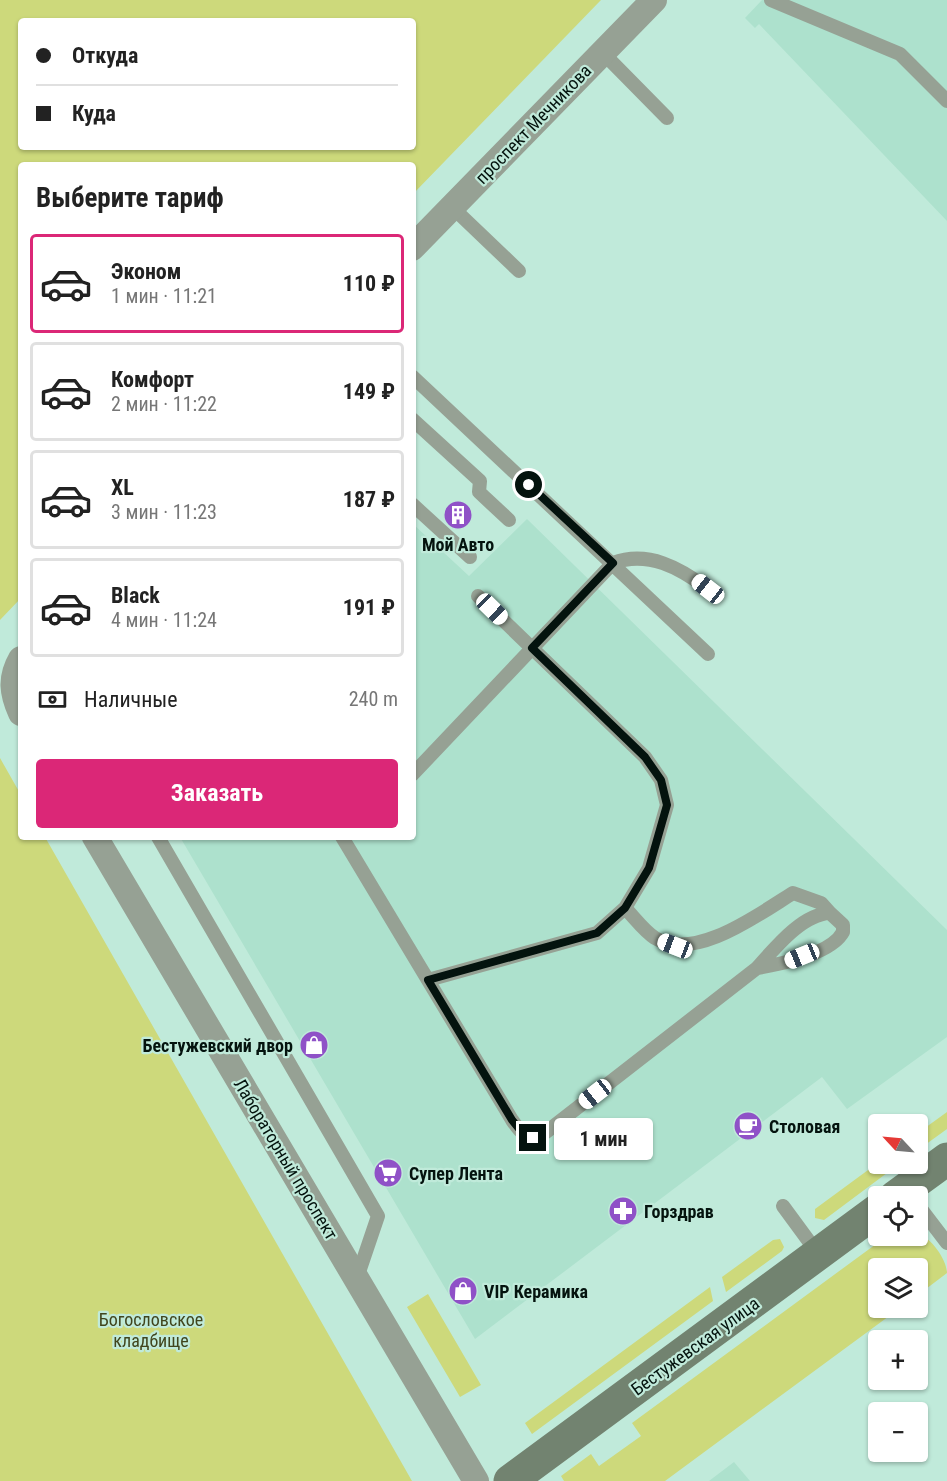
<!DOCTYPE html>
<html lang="ru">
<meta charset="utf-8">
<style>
:root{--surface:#fff;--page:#f6f6f6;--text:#222;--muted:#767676;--line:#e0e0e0;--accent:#db2777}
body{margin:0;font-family:"Roboto Condensed",sans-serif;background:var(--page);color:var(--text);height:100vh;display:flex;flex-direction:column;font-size:22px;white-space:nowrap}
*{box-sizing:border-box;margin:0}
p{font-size:20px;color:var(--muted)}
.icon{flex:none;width:33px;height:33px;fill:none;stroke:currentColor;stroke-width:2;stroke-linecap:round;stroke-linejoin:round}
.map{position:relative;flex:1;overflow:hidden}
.sheet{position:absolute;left:18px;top:162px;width:398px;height:678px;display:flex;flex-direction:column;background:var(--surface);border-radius:6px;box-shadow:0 2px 4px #0004}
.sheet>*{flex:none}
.guide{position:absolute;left:18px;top:18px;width:398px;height:132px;border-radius:6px;box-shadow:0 2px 4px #0004;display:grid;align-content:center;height:132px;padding:0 18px;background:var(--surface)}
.needle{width:39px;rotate:296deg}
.buttons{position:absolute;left:868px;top:1114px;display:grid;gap:12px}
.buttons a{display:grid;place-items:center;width:60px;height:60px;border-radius:6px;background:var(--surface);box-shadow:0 2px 4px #0004;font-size:30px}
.end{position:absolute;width:27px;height:27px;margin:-14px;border:8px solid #04130e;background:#fff;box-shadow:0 0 0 3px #fff}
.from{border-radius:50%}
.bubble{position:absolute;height:42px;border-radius:6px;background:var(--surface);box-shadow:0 2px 4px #0004;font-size:20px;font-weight:700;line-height:42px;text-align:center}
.car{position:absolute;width:18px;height:36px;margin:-18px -9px;border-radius:8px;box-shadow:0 0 4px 2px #0007;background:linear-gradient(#fff 24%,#345 0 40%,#fff 0 76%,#345 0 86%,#fff 0)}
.guide b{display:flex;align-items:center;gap:21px;height:57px;font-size:22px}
.guide b+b{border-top:2px solid var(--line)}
.guide i{width:15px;height:15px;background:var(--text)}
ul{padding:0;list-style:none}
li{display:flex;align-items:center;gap:18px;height:99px;margin:0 12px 9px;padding:0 6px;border:3px solid var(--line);border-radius:6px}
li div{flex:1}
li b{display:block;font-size:22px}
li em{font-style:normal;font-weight:700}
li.current{border-color:var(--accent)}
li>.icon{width:54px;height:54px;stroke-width:1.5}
h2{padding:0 18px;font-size:27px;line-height:72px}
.pay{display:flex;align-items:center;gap:15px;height:66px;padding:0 18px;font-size:22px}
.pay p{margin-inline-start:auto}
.button{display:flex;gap:12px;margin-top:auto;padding:12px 18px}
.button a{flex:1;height:69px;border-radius:6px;background:var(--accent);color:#fff;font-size:24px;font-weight:700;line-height:69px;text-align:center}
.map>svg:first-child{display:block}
.built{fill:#ade1cd}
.green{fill:#cdd97b;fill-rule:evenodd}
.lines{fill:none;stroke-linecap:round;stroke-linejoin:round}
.lane{stroke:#96a194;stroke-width:14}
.street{stroke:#96a194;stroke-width:26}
.secondary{stroke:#728370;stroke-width:33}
.route{stroke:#04130e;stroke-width:8}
.labels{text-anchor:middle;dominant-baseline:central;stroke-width:4.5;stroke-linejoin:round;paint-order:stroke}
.street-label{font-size:18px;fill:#04130e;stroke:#c0eada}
.poi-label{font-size:18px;font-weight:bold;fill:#04130e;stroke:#c0eada;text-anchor:start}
.park-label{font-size:18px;fill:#40451d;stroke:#c0eada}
</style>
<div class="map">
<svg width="947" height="1481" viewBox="0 0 947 1481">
<rect width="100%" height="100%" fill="#c0eada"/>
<!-- built -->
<path class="built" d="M762,0H947V221L759,24L755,28L745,18Z
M527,519L947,930V1037L847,1109L822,1077L475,1339L180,837H412L413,524L469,576Z
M734,1462L750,1481H709Z"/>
<!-- green -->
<path class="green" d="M0,0H601L413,194L412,165H21V598L0,620ZM21,21H412V147H21Z
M0,758L21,795V837H45L412,1481H0Z
M947,1112V1129L918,1150V1133Z
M879,1162L899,1164L824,1220L815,1218V1209Z
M918,1234C931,1237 947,1260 947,1273L918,1295V1269H879V1308H900L665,1481H564L561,1476L591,1454L599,1466L641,1436L632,1423L887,1236Z
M780,1239L784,1247L782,1251L726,1292L722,1277L773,1240Z
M710,1287L713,1301L532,1434L525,1423Z
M428,1294L481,1385L460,1397L407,1307Z"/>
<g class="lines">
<!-- lane -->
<path class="lane" d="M771,0L900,54L947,101
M603,53L667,118
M452,207L519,271
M412,376L708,654
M412,419L480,481L479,492L509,520
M412,504L470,557
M478,596L645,757L661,780L667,805L649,868L625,908C634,917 644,931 655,938C695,962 759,914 793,893L821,903L830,913
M412,775L613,563C648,550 680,568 708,589
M158,837L378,1216L357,1278
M342,837L512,1120C520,1132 526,1140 541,1136L757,968C775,948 802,914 830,913L843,925V932C831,954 781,964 757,968
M428,980L597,933L625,908
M918,1205L947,1243
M783,1206L819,1255"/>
<!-- street -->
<path class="street" d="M412,248L654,0
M21,659C10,678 12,693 21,713
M95,837L476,1481"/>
<!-- secondary -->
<path class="secondary" d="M895,1197L947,1159
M510,1481L879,1209"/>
</g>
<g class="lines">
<!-- route -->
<path class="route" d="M529,485L613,563L532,648L645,757L661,780L667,805L649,868L625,908L597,933L428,980L512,1120L525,1136L533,1138"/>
</g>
<!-- icons -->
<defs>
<g id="building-disc" transform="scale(1.5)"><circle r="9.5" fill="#8f51c7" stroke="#c0eada"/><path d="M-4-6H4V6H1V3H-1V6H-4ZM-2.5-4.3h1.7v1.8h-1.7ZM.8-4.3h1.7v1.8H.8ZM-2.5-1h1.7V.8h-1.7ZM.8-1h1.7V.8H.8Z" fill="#fff"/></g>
<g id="shop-disc" transform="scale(1.5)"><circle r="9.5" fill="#8f51c7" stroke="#c0eada"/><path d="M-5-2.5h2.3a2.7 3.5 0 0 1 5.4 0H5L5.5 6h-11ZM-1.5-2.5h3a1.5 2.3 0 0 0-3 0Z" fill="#fff"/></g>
<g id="cafe-disc" transform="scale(1.5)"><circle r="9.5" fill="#8f51c7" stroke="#c0eada"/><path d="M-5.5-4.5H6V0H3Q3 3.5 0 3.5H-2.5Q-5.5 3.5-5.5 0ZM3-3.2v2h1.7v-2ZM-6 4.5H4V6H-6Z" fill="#fff"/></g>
<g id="supermarket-disc" transform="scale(1.5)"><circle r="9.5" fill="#8f51c7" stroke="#c0eada"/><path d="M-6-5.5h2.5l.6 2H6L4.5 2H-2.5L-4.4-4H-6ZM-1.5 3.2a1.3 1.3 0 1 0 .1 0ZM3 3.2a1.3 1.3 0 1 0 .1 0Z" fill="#fff"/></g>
<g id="pharmacy-disc" transform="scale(1.5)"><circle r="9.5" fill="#8f51c7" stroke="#c0eada"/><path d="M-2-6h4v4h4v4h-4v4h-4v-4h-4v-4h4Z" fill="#fff"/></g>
</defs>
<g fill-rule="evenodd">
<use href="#building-disc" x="458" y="515"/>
<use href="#shop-disc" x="314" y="1045"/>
<use href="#cafe-disc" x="748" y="1126"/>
<use href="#supermarket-disc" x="388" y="1173"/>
<use href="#pharmacy-disc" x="623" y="1211"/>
<use href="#shop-disc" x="463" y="1291"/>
</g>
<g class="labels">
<!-- street labels -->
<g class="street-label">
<text transform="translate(533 124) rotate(-46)">проспект Мечникова</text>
<text transform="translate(286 1159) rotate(59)">Лабораторный проспект</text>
<text transform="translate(695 1346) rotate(-36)">Бестужевская улица</text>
</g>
<!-- poi labels -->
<g class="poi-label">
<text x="458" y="544" text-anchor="middle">Мой Авто</text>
<text x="293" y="1045" text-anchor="end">Бестужевский двор</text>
<text x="769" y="1126">Столовая</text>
<text x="409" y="1173">Супер Лента</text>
<text x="644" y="1211">Горздрав</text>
<text x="484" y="1291">VIP Керамика</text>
</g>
<!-- park labels -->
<g class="park-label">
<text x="151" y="1319">Богословское<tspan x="151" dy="21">кладбище</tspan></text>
</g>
</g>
</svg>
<div class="buttons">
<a><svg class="needle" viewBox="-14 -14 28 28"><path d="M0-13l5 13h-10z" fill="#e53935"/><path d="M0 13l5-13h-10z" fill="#767676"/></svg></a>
<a><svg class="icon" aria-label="locate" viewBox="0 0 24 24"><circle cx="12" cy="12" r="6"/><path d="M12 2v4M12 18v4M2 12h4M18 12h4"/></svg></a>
<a><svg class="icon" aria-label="layers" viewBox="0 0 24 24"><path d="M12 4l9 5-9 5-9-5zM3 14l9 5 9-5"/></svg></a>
<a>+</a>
<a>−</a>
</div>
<i class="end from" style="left:529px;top:485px"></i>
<i class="end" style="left:533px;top:1138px"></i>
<div class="bubble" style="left:554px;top:1118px;width:99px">1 мин</div>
<i class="car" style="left:708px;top:589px;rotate:308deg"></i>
<i class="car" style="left:492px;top:609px;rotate:134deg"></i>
<i class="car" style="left:675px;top:946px;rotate:291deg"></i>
<i class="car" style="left:802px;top:956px;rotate:248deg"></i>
<i class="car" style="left:595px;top:1094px;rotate:232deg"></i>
<div class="guide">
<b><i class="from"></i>Откуда</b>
<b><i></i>Куда</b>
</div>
<section class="sheet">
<h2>Выберите тариф</h2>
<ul>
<li class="current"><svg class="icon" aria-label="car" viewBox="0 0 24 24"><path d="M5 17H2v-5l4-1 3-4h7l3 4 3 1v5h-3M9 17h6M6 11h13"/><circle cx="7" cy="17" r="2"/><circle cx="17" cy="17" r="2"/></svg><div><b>Эконом</b><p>1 мин · 11:21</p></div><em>110 ₽</em></li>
<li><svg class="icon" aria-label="car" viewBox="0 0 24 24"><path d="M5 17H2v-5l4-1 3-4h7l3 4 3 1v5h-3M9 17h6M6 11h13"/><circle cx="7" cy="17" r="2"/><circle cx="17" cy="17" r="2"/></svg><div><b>Комфорт</b><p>2 мин · 11:22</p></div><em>149 ₽</em></li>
<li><svg class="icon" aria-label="car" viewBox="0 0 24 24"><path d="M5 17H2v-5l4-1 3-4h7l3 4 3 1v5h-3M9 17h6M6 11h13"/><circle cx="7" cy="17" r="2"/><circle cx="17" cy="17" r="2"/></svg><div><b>XL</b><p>3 мин · 11:23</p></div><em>187 ₽</em></li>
<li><svg class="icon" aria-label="car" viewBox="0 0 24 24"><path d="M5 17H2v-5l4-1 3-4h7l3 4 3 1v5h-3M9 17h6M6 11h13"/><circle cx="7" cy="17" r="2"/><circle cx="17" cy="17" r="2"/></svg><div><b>Black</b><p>4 мин · 11:24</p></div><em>191 ₽</em></li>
</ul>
<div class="pay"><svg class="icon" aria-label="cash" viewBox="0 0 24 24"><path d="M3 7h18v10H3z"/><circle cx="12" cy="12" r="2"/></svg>Наличные<p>240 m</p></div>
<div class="button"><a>Заказать</a></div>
</section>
</div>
